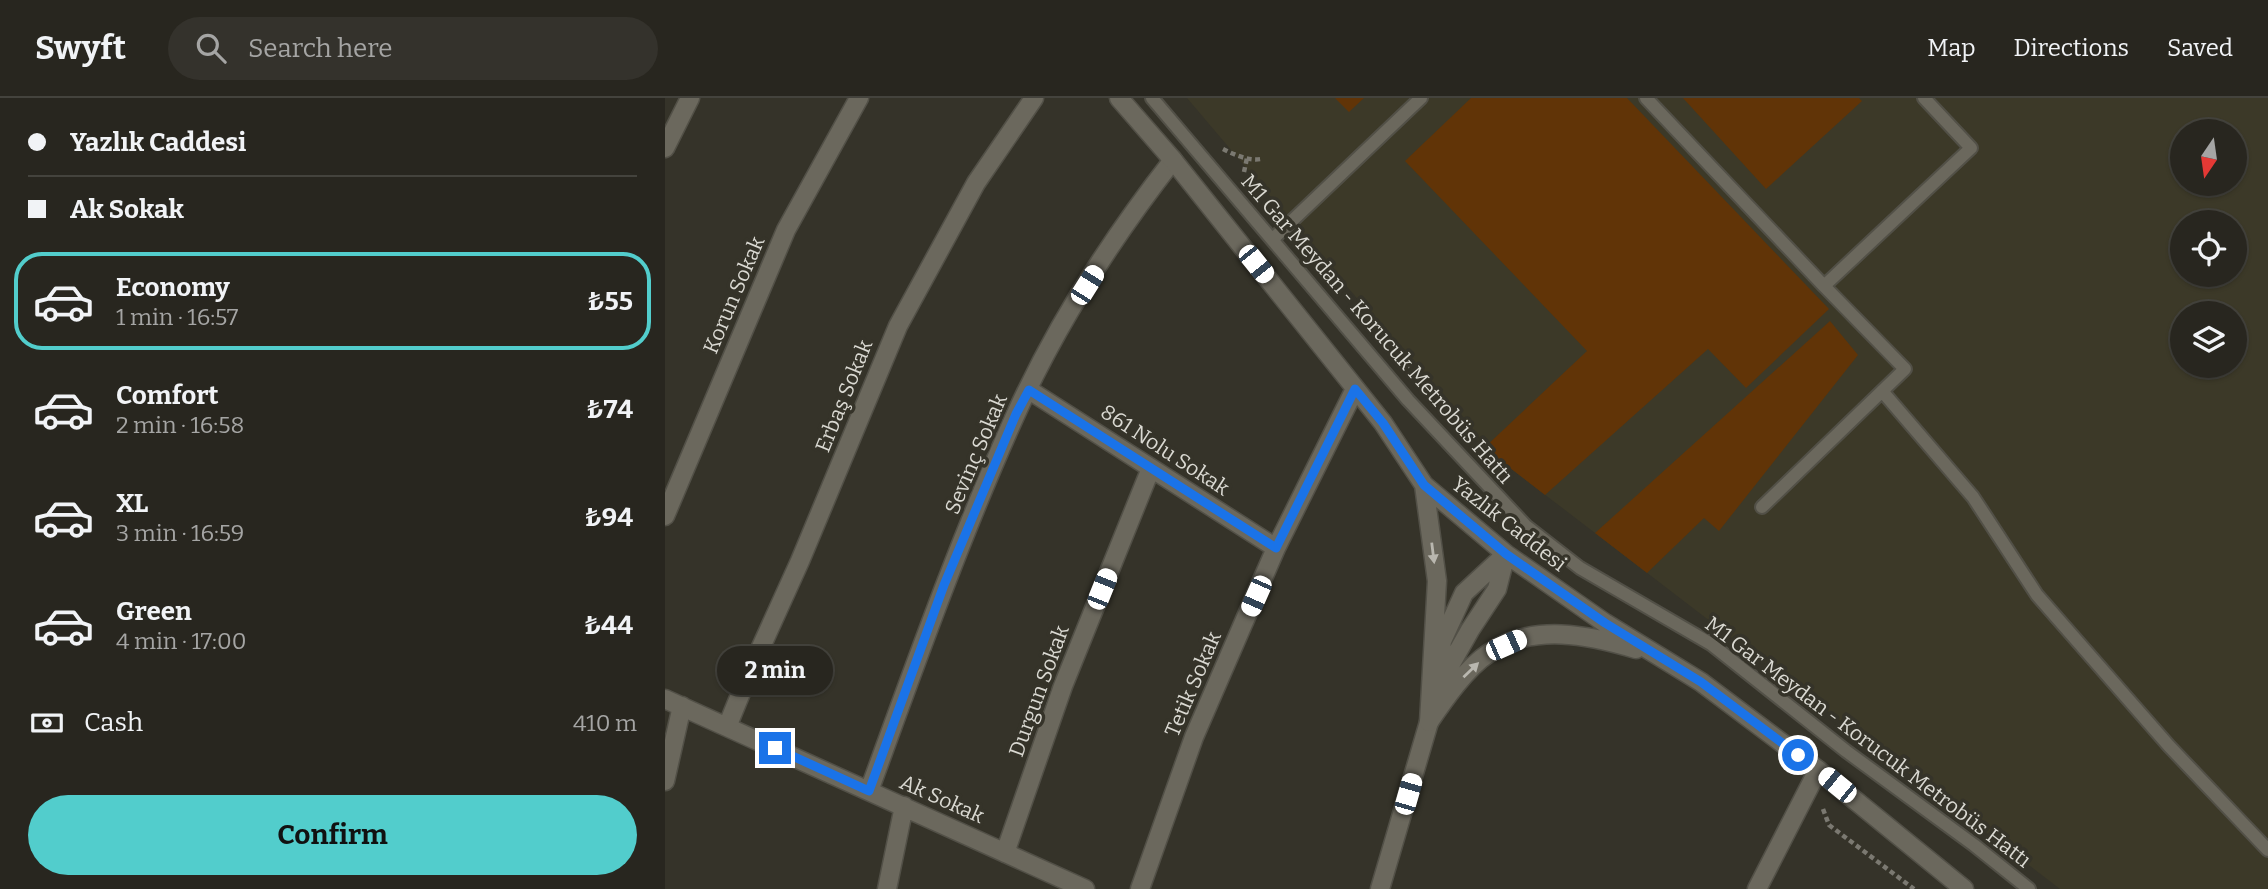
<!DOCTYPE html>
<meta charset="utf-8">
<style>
:root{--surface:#28261f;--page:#34322c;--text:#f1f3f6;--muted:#a5a5a4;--line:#44433d;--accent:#52cdcc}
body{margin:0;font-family:Bitter,serif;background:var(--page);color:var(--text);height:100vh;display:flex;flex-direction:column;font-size:26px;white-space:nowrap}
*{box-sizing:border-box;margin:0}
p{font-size:23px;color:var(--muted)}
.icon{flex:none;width:38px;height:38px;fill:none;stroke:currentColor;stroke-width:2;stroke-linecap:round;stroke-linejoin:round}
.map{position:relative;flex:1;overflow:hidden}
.details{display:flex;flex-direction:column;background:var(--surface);width:665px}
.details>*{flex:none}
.top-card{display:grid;align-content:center;height:154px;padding:0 28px;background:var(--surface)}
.needle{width:46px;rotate:193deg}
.tools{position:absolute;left:1505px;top:21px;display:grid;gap:14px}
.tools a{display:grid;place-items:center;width:77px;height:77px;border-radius:50%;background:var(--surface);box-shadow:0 2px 5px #0004,0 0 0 2px var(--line);font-size:35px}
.end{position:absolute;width:32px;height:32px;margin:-16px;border:9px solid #1a73e8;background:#fff;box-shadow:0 0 0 4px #fff}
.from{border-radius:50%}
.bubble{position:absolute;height:49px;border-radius:24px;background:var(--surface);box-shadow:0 2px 5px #0004,0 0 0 2px var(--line);font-size:23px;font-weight:700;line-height:49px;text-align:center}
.car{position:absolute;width:21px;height:42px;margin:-21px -10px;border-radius:9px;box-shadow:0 0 5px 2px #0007;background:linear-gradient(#fff 24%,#345 0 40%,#fff 0 76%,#345 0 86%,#fff 0)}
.top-card b{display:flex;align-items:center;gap:24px;height:66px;font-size:26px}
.top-card b+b{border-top:2px solid var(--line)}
.top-card i{width:18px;height:18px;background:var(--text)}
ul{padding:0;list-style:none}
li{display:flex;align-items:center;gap:21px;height:98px;margin:0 14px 10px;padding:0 14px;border:4px solid transparent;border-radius:28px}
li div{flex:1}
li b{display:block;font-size:26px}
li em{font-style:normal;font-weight:700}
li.selected{border-color:var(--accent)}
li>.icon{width:63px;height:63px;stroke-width:1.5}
.pay{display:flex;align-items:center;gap:18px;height:77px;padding:0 28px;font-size:26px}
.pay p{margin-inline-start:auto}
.cta{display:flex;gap:14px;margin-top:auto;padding:14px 28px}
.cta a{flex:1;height:80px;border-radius:42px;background:var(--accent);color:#111;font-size:28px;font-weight:700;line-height:80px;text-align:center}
header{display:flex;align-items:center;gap:42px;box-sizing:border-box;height:98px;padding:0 35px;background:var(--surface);border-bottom:2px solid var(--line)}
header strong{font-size:33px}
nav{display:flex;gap:38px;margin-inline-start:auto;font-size:24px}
.search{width:490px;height:63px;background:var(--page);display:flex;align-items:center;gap:18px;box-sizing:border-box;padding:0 24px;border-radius:38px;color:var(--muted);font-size:26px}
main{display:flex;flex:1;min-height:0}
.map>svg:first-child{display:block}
.built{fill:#3c3928;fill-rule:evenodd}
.green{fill:#613407}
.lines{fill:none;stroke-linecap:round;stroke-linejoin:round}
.service-casing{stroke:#525047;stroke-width:16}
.minor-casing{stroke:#525047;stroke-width:21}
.secondary-casing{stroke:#525047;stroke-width:21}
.path{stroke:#7b7971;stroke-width:4.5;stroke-dasharray:5 3.5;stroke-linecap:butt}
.service{stroke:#6b685d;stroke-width:12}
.minor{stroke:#6b685d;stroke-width:18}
.secondary{stroke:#6b685d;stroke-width:18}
.oneway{fill:#b9b7af}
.route{stroke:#1a73e8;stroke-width:9}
.labels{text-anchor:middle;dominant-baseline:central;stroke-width:7;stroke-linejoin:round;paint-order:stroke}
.street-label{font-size:21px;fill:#dad9d2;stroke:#353329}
</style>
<header>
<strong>Swyft</strong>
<div class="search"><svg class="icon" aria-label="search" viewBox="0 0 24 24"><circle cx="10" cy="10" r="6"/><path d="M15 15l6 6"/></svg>Search here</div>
<nav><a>Map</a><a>Directions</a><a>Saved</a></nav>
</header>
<main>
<section class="details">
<div class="top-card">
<b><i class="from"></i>Yazlık Caddesi</b>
<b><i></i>Ak Sokak</b>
</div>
<ul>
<li class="selected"><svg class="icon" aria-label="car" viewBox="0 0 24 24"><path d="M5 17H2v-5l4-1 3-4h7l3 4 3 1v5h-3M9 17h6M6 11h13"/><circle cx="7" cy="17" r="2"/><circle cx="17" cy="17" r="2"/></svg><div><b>Economy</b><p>1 min · 16:57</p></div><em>₺55</em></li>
<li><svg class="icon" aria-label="car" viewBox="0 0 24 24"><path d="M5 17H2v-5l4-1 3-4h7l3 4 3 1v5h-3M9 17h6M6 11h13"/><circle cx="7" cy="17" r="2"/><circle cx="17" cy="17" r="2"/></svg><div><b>Comfort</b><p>2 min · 16:58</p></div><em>₺74</em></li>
<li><svg class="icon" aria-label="car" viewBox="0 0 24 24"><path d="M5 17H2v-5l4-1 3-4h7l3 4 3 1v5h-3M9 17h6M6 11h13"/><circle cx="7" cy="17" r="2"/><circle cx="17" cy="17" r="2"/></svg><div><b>XL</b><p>3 min · 16:59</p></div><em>₺94</em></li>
<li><svg class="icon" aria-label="car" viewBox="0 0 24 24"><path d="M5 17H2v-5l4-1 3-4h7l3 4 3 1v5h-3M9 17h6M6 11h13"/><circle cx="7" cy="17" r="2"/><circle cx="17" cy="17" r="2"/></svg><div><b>Green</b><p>4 min · 17:00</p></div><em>₺44</em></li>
</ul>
<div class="pay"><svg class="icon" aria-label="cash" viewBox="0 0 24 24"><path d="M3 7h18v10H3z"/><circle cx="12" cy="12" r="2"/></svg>Cash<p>410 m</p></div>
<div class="cta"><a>Confirm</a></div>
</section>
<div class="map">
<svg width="1603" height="791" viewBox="0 0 1603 791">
<rect width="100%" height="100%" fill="#353329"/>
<!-- built -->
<path class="built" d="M522,0H1603V791H1395L819,350ZM1517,33H1570V86H1517ZM1517,124H1570V177H1517ZM1517,215H1570V268H1517Z"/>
<!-- green -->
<path class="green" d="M670,0H699L684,14Z
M806,0H962L1164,211L1081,290L1043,251L880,397L819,350L922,253L740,63Z
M1018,0H1194L1197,3L1101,91Z
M1165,223L1193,257L1054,433L1039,420L982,475L930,435Z"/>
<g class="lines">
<!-- service casing -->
<g class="service-casing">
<path id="service" d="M487,0L743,302L861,428L915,470L1046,546L1181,653L1309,747L1364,791
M981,0L1159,188L1306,50L1259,0
M608,141L756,0
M1217,293L1308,399L1372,497L1504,648L1603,752
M1097,409L1240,271L1159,188"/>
</g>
<!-- minor casing -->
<g class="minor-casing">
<path id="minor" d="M0,50L25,0
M364,292L611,450
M0,418L121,132L194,0
M0,601L420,791
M62,629L82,580L135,463L233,228L311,85L369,0
M0,683L17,608
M204,693C250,567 295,440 350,318C391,227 447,140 508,62
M340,755L398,588L486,370
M222,791L239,708
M475,791L529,639L611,450L690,291
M715,791L764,624
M1092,791L1153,672"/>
</g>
<!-- secondary casing -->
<g class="secondary-casing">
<path id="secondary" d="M454,0L508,62L718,325L759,387L841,456L940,525L1036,584L1153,672L1299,791
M759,387L772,483L764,624
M775,559L777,543L799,495L841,456
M771,603L779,578L805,532L832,491L841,456
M764,624C779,602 801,570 824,555C868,525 924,537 971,551"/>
</g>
<!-- path -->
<path class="path" d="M558,51C570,57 583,63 596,61
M579,74L582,60
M697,214L786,316
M1158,711L1164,727L1249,791"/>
<!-- service -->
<use href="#service" class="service"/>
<!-- minor -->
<use href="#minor" class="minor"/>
<!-- secondary -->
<use href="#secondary" class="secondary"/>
</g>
<!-- one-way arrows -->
<defs><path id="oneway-solid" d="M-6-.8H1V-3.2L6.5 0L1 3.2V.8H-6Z" transform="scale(1.75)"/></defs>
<g class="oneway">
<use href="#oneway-solid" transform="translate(768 455) rotate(83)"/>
<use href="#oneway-solid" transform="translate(806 572) rotate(-44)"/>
</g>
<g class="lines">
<!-- route -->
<path class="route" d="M110,650L204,693L279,487L351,316L364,292L611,450L690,291L718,325L759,387L841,456L940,525L1036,584L1133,657"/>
</g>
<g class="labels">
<!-- street labels -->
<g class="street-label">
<text transform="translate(69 197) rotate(-67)">Korun Sokak</text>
<text transform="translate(712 231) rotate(49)">M1 Gar Meydan - Korucuk Metrobüs Hattı</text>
<text transform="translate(179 298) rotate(-68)">Erbaş Sokak</text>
<text transform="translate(500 352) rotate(33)">861 Nolu Sokak</text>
<text transform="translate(311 356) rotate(-67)">Sevinç Sokak</text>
<text transform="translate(844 426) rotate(38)">Yazlık Caddesi</text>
<text transform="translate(528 586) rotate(-67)">Tetik Sokak</text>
<text transform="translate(374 593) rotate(-70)">Durgun Sokak</text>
<text transform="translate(1203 644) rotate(37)">M1 Gar Meydan - Korucuk Metrobüs Hattı</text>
<text transform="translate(277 701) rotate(24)">Ak Sokak</text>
</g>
</g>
</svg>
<div class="tools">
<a><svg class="needle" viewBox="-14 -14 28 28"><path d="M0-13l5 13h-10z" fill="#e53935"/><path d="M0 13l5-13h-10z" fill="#a5a5a4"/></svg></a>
<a><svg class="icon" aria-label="locate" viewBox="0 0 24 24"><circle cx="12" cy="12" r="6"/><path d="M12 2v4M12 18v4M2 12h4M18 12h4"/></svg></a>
<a><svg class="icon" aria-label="layers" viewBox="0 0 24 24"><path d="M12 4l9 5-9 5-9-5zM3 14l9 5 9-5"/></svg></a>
</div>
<i class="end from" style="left:1133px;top:657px"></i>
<i class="end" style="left:110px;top:650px"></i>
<div class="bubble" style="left:52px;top:548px;width:116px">2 min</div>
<i class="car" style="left:591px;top:166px;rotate:141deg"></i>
<i class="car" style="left:422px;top:187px;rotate:32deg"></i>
<i class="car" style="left:437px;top:491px;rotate:22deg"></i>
<i class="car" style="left:591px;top:498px;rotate:204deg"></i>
<i class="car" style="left:841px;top:547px;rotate:66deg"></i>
<i class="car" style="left:1172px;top:687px;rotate:309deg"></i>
<i class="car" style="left:743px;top:696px;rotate:16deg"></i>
</div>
</main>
